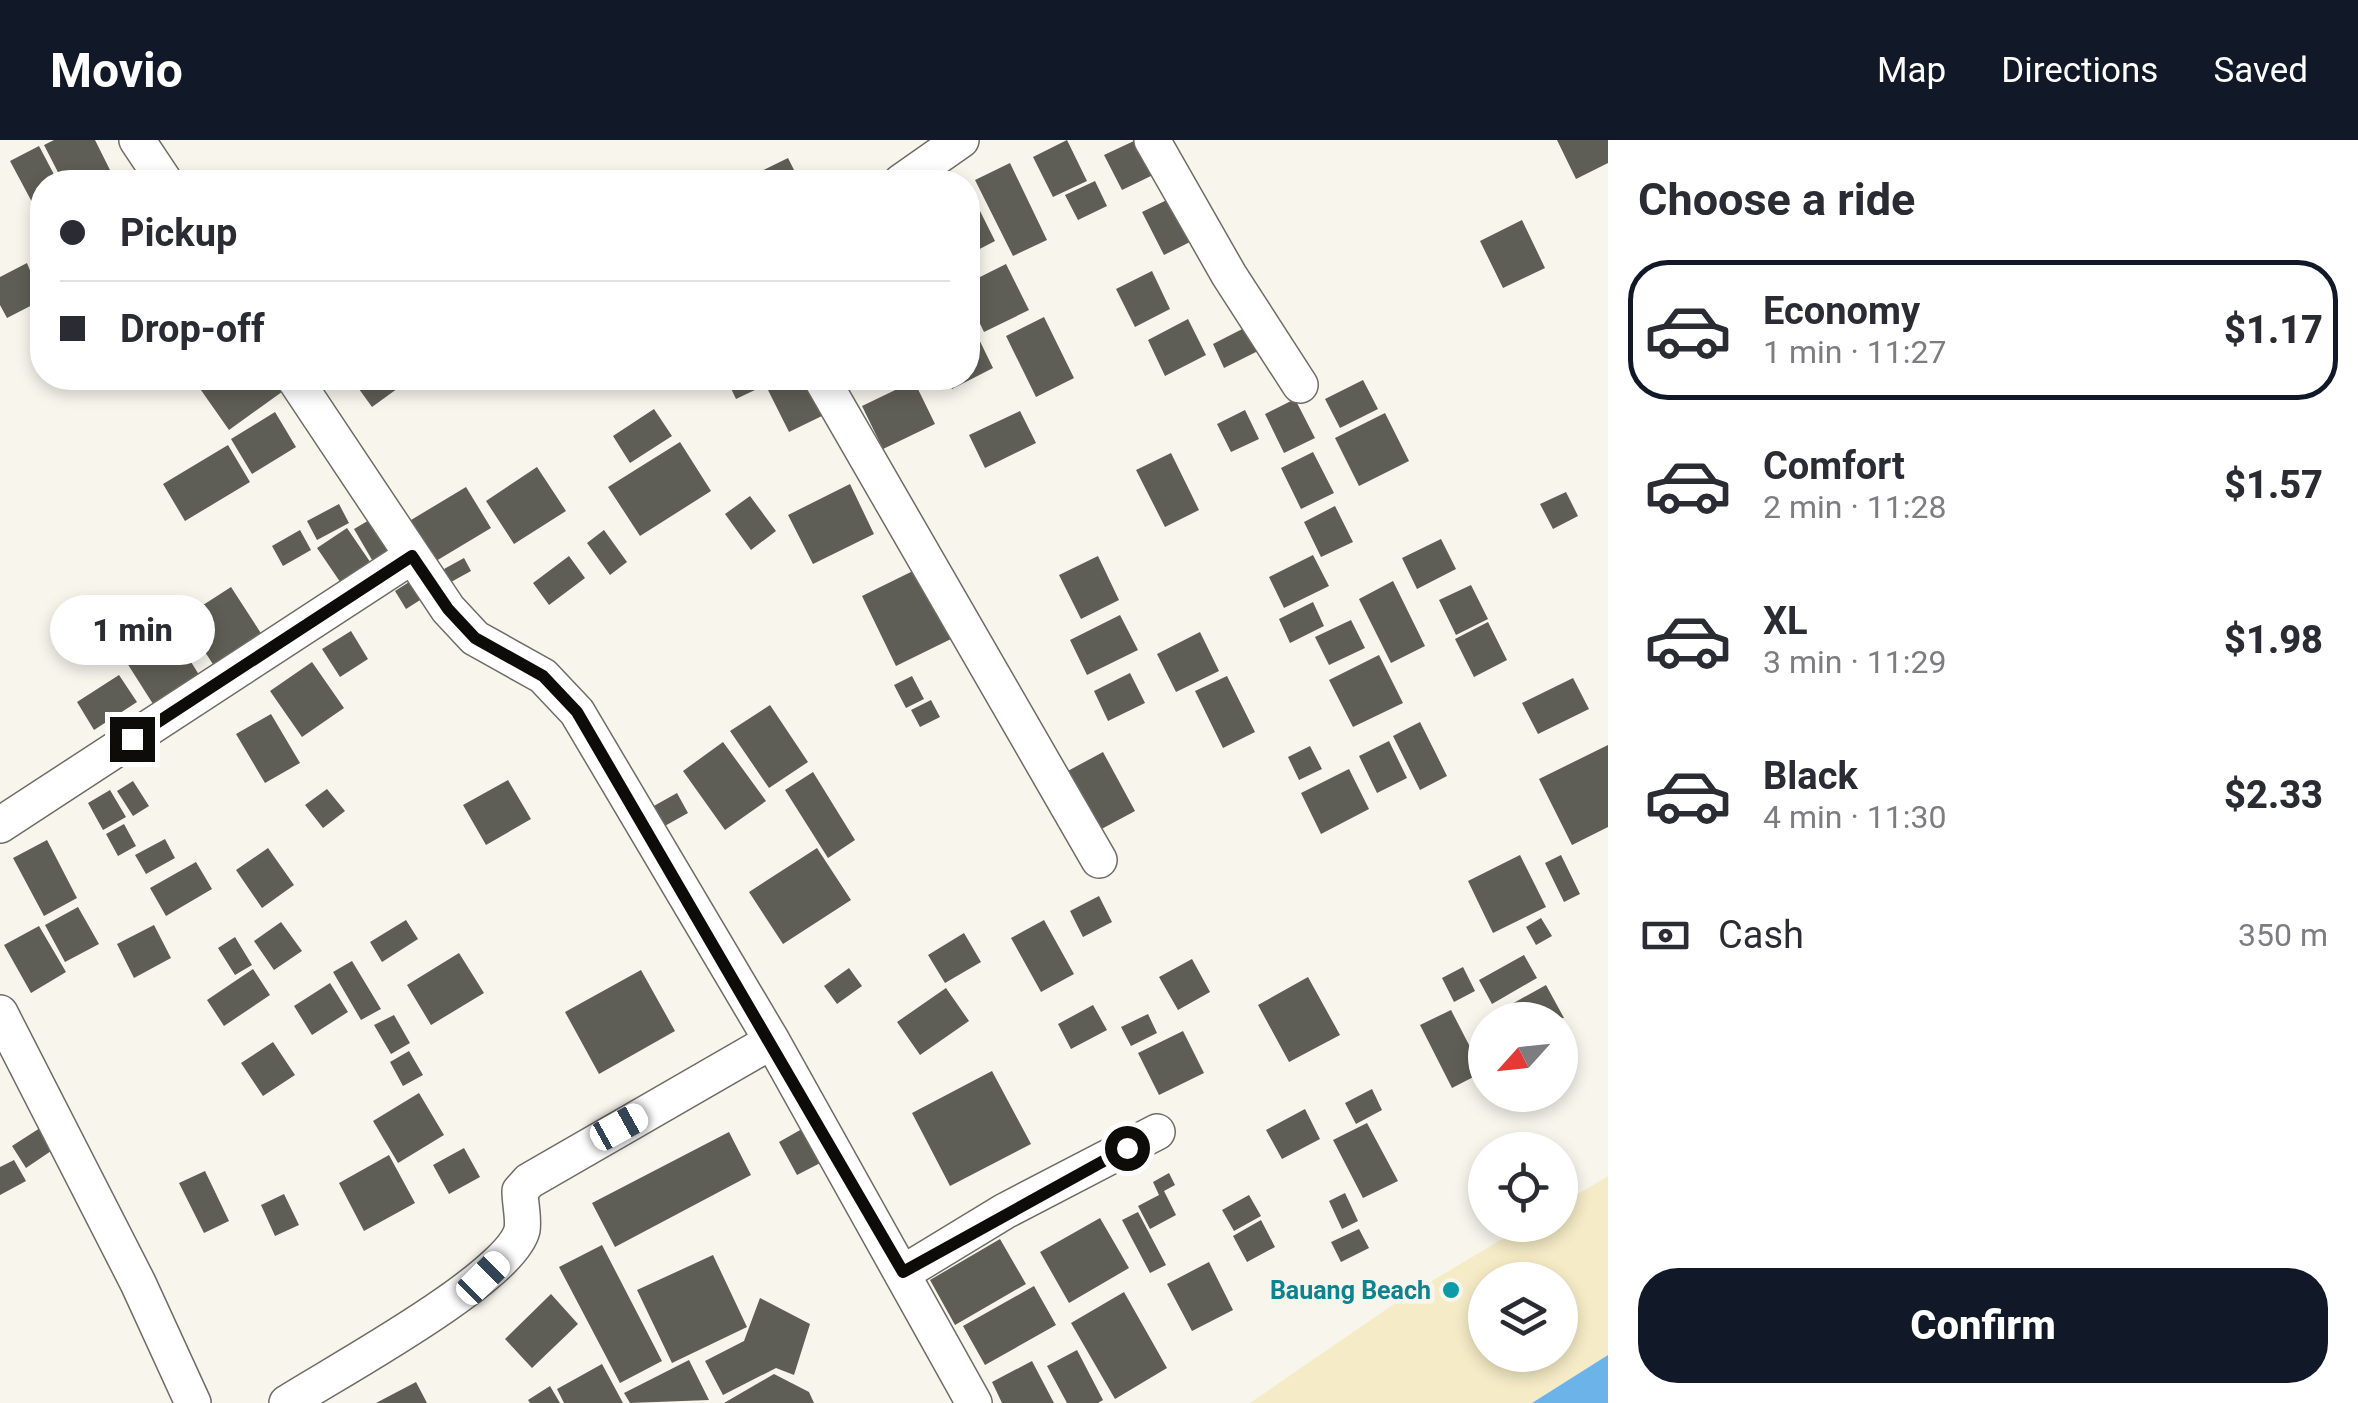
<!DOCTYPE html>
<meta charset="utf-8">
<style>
:root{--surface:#fff;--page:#f7f7f7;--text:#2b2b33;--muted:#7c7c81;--line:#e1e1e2;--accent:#111827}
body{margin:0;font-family:Roboto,sans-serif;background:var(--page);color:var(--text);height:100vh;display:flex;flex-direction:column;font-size:38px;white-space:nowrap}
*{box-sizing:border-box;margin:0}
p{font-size:32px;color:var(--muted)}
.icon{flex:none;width:55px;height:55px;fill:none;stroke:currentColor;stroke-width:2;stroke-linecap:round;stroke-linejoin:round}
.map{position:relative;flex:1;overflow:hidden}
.side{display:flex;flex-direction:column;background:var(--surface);width:750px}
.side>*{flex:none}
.hud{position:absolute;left:30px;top:30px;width:950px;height:220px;border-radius:40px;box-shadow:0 5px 15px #0003;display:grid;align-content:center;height:220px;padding:0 30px;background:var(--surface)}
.needle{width:65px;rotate:243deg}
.tools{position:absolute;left:1468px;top:862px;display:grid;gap:20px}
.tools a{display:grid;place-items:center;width:110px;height:110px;border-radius:50%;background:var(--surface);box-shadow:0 5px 15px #0003;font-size:50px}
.end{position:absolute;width:45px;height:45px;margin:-22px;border:12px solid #0d0c09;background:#fff;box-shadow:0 0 0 5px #fff}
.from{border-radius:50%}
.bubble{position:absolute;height:70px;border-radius:35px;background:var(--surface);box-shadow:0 5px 15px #0003;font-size:32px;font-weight:800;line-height:70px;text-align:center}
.car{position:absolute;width:30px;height:60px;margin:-30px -15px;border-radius:12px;box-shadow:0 0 8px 2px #0007;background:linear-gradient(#fff 24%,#345 0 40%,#fff 0 76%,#345 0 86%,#fff 0)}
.hud b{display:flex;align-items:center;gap:35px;height:95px;font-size:38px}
.hud b+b{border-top:2px solid var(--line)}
.hud i{width:25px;height:25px;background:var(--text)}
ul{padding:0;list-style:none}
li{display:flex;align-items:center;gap:30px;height:140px;margin:0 20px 15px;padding:0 10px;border:5px solid transparent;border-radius:40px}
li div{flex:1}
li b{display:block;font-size:38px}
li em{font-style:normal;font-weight:800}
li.selected{border-color:var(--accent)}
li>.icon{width:90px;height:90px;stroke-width:1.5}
h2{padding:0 30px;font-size:45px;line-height:120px}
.pay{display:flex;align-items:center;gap:25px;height:110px;padding:0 30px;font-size:38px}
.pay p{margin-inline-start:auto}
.action{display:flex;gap:20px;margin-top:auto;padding:20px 30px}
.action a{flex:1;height:115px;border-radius:40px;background:var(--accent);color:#fff;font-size:40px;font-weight:800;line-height:115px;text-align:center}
header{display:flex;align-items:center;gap:60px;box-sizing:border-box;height:140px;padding:0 50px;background:var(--accent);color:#fff}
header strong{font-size:48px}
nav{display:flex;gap:55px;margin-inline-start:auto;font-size:35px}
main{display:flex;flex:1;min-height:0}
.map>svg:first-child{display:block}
.sand{fill:#f5ebc6;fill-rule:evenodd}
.water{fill:#6bb3e9}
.building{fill:#5f5e56}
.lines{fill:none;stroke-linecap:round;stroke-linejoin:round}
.minor-casing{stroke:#6e6c65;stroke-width:38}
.minor{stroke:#fff;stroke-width:35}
.route{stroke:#0d0c09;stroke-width:12}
.culture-dot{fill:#0f9aa8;stroke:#f7f5ec;stroke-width:4}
.labels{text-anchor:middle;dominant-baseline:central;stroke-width:10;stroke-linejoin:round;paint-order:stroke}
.culture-label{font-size:25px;font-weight:bold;fill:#0d838f;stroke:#f7f5ec;text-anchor:end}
</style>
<header>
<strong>Movio</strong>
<nav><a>Map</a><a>Directions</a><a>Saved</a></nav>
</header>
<main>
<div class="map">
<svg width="1608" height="1263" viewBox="0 0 1608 1263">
<rect width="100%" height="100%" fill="#f7f5ec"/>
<!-- sand -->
<path class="sand" d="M1608,1036V1215L1532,1263H1250L1400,1160L1526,1085H1560V1065ZM1485,1140H1560V1215H1485Z"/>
<!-- water -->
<path class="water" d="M1608,1215V1263H1532Z"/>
<!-- building -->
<path class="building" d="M54,0H95L111,32L91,42H63L44,5Z
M1067,0L1087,41L1053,57L1033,17Z
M1136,0L1153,35L1122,50L1104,15Z
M1557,0H1608V23L1576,39Z
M39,6L58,42H42V59L33,64L10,21Z
M788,18L800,42H739Z
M1010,23L1047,100L1013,116L975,40Z
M1095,41L1107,66L1078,80L1065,55Z
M1171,58L1192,101L1164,115L1142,72Z
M976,63L995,101L968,115V67Z
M1522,80L1545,128L1503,148L1480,101Z
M27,123L42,160L7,178L0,165V137Z
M1006,124L1029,170L984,192L968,159V143Z
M1152,131L1170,169L1135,187L1116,149Z
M1044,177L1074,238L1036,257L1006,196Z
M1188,179L1206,215L1165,236L1148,200Z
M1252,184L1264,208L1224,228L1213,204Z
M974,189L993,228L952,249L946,238H968V192Z
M204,238H277L286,249L229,290L196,243Z
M351,238H412L372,267Z
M726,238H751L757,249L736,259Z
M762,238H808L826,274L789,292Z
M1363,240L1378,269L1340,288L1325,259Z
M914,241L935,284L883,309L862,266Z
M1295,259L1315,298L1284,313L1265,274Z
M654,269L672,296L630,323L613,296Z
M1245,270L1259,299L1231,312L1217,284Z
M1020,271L1036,303L985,328L969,295Z
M275,272L296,307L252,334L231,299Z
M1385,273L1409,321L1359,346L1335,298Z
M680,302L711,351L640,396L608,347Z
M228,305L250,342L185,381L163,344Z
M1313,312L1334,353L1301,369L1281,328Z
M1171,313L1199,370L1165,387L1136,330Z
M537,327L566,371L514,404L486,361Z
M850,344L874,394L813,424L788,375Z
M466,347L491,388L436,421L411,380Z
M1566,352L1578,376L1553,389L1540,364Z
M750,356L776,391L751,410L725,374Z
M339,364L349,383L317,400L307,381Z
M1335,366L1353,402L1321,417L1304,382Z
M376,376L397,412L375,425L354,389Z
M347,388L377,432L347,452L317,408Z
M300,390L311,410L283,426L272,406Z
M604,390L627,422L610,435L587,403Z
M1441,399L1456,429L1417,449L1402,418Z
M1313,415L1329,446L1284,468L1269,437Z
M569,416L585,438L549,465L533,443Z
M1098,416L1119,460L1081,479L1059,435Z
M464,418L471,431L451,442L444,429Z
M917,429L951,499L896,526L862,456Z
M417,437L428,455L406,469L395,451Z
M1393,441L1425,506L1391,523L1359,459Z
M1471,445L1488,479L1456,495L1439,460Z
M231,447L266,501L218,532L183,478Z
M1313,462L1324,486L1290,503L1279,479Z
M1120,475L1138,510L1087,535L1070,500Z
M1351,480L1365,508L1329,525L1315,497Z
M1488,482L1507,520L1474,537L1455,499Z
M351,491L368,519L340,537L322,509Z
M1200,492L1219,531L1176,552L1157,514Z
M173,493L206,546L160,575L127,523Z
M1379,515L1403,563L1353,587L1329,540Z
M312,522L344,568L302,597L270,551Z
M1130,533L1145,563L1108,581L1094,551Z
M119,535L137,562L94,590L77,562Z
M912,536L924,559L906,568L894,545Z
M1227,536L1255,592L1223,608L1195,551Z
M1573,538L1589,569L1538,594L1522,563Z
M931,560L940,577L920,587L911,570Z
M770,565L808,622L769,648L730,591Z
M271,574L300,623L265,643L236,594Z
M1420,582L1447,636L1420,650L1393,596Z
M1389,601L1407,638L1377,653L1359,616Z
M723,602L766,661L725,690L683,631Z
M1608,605V687L1572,705L1539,639Z
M1310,606L1322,629L1299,640L1288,617Z
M1103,612L1135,671L1096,692L1064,633Z
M1349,629L1369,669L1321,694L1301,653Z
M813,632L855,700L828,718L785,650Z
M508,640L531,679L486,705L463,665Z
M133,641L149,666L133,676L117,651Z
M327,649L345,671L323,688L305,665Z
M110,650L126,677L103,690L88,663Z
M677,653L688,673L663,687L652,667Z
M124,684L136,706L118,716L106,694Z
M165,699L175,718L146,734L135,715Z
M47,700L77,758L44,776L13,718Z
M268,708L294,745L262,768L236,730Z
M817,708L851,760L783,804L749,752Z
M1520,715L1546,767L1493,793L1468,741Z
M1561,715L1580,754L1564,762L1545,723Z
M196,722L212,749L166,776L150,748Z
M1099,756L1112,782L1083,797L1070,771Z
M78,767L99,804L65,822L45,785Z
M1541,778L1552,796L1536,805L1526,787Z
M406,780L418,799L382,822L370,802Z
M1044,780L1074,834L1041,852L1011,798Z
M281,782L302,811L274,830L254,801Z
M154,785L171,818L134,838L117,804Z
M39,786L66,832L31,853L4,805Z
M964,793L981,822L945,843L928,815Z
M235,797L252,825L235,835L218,808Z
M459,813L484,853L431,885L407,845Z
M1524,815L1537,838L1492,864L1479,840Z
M1192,819L1210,852L1178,870L1159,837Z
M352,821L381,869L361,880L333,832Z
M1463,827L1475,851L1454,862L1442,838Z
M849,828L862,846L837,864L824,846Z
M253,829L270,855L224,886L207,860Z
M641,830L675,891L599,934L565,872Z
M1308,837L1340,895L1289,922L1258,865Z
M330,843L348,872L312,895L294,866Z
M1546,845L1564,878L1519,880L1510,865Z
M946,848L969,881L920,915L897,882Z
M1093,865L1107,890L1071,909L1058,884Z
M1451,870L1483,932L1452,948L1420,885Z
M1148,874L1157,893L1131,906L1121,887Z
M394,875L410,903L391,914L374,885Z
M1183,891L1204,933L1159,955L1138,913Z
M273,902L295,935L263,956L241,923Z
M409,911L423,935L403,946L390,922Z
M992,931L1031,1004L950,1046L912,973Z
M1372,949L1382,970L1356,984L1345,963Z
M419,953L444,995L398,1023L373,981Z
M1305,969L1320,999L1282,1019L1266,990Z
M1367,983L1398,1041L1363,1058L1333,1000Z
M809,985L828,1019L797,1035L779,1002Z
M40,988L54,1009L26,1028L12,1006Z
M729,992L751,1035L615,1107L592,1063Z
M464,1008L480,1037L449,1054L433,1025Z
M389,1015L415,1063L364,1091L339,1043Z
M14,1020L26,1041L0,1055V1027Z
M205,1031L229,1081L204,1093L179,1043Z
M1169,1033L1175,1045L1164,1051L1176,1075L1150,1089L1138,1066L1159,1055L1153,1042Z
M1345,1053L1358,1081L1342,1089L1329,1061Z
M284,1054L299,1085L275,1096L261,1065Z
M1249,1055L1261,1076L1234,1091L1222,1070Z
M1138,1072L1166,1125L1150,1133L1122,1080Z
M1100,1078L1129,1128L1069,1163L1040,1112Z
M1261,1080L1275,1107L1247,1122L1233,1096Z
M1359,1089L1369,1108L1341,1122L1331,1102Z
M1000,1099L1026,1144L955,1185L930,1140Z
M602,1105L662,1221L620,1243L559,1127Z
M713,1115L747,1187L672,1223L637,1150Z
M1209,1122L1233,1170L1192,1191L1167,1144Z
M1034,1146L1056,1185L985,1225L963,1186Z
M1124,1152L1167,1228L1115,1259L1071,1183Z
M551,1154L578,1184L532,1228L505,1199Z
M760,1158L810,1184L794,1235L776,1228L723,1255L705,1221L744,1201Z
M1077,1210L1103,1260L1098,1263H1067L1047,1226Z
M689,1220L709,1260L630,1263L624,1253Z
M1032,1221L1054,1263H1002L992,1242Z
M602,1224L623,1263H564L557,1249Z
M774,1234L809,1252L814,1263H724Z
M416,1242L427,1263H376Z
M550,1246L560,1263H530L528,1260Z"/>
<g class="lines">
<!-- minor casing -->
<g class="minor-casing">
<path id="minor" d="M137,0L165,42
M1152,0L1229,135L1300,245
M901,42L961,0
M294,238L448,469L475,498L543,536L577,572L772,901L974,1263
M821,238L1099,720
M0,685L412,416
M0,873L138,1143L193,1263
M903,1133L1005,1071L1157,992
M287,1263C334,1233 510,1138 522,1090C524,1079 520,1063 520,1051L529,1041L772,901"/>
</g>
<!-- minor -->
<use href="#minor" class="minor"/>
</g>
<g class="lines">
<!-- route -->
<path class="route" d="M132,599L412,416L448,469L475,498L543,536L577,572L903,1132L1127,1008"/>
</g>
<!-- markers -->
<circle class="culture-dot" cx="1451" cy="1150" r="10"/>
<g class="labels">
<!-- culture labels -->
<g class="culture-label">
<text x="1431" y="1150">Bauang Beach</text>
</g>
</g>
</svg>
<div class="tools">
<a><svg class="needle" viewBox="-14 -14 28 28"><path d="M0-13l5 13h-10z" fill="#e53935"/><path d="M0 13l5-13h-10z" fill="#7c7c81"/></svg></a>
<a><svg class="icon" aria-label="locate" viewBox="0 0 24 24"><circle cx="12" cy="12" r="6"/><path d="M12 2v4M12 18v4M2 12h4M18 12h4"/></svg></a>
<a><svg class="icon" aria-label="layers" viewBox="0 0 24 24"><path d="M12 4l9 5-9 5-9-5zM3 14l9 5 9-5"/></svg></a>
</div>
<i class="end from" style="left:1127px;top:1008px"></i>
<i class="end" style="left:132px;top:599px"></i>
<div class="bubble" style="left:50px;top:455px;width:165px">1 min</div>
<i class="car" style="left:619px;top:987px;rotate:61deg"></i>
<i class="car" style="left:483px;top:1138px;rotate:45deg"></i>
<div class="hud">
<b><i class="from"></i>Pickup</b>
<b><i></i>Drop-off</b>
</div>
</div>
<section class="side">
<h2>Choose a ride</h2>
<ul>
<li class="selected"><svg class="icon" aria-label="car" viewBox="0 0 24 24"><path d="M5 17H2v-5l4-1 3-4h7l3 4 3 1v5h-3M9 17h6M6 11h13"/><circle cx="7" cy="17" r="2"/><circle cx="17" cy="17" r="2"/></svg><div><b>Economy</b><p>1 min · 11:27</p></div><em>$1.17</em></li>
<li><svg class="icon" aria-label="car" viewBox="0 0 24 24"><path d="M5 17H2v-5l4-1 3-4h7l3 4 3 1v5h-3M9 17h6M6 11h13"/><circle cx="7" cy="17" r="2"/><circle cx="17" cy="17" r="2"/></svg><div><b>Comfort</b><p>2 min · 11:28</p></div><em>$1.57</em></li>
<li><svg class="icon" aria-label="car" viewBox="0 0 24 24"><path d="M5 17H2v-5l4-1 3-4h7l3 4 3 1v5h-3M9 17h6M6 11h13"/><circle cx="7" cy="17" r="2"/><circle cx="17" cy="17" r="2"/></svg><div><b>XL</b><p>3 min · 11:29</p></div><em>$1.98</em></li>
<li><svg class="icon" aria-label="car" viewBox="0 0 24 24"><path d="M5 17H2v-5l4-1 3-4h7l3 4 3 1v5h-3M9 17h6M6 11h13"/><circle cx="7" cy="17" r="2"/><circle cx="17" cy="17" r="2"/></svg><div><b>Black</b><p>4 min · 11:30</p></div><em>$2.33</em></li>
</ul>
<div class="pay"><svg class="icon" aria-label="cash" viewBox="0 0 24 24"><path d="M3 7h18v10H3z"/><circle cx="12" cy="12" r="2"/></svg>Cash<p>350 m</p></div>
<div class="action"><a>Confirm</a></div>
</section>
</main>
